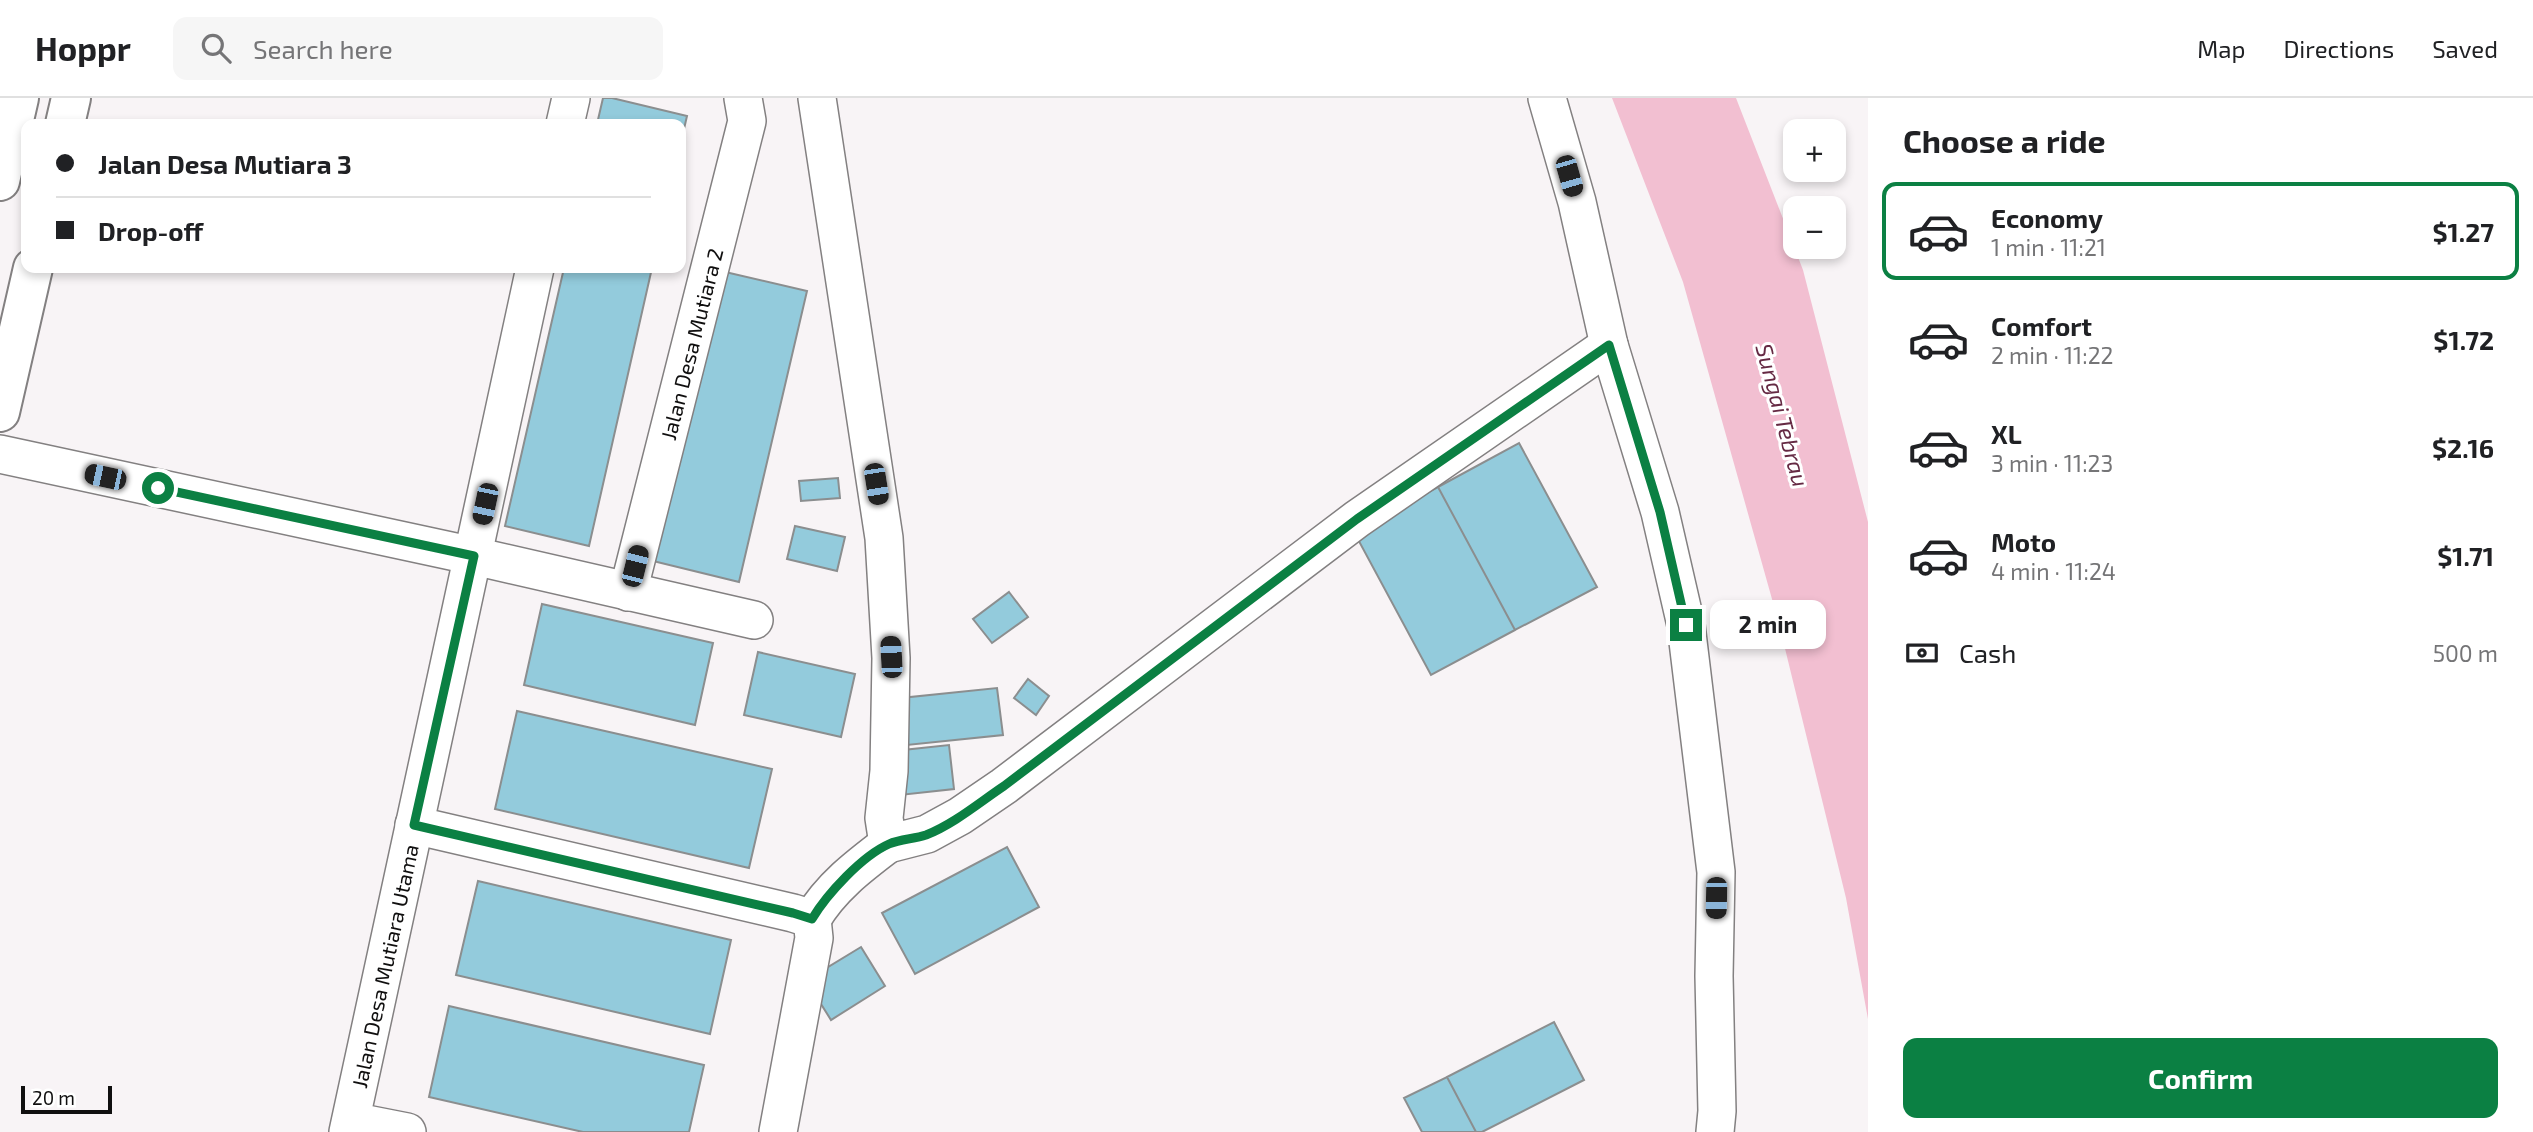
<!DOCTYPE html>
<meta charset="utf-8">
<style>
:root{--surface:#fff;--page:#f6f6f6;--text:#202124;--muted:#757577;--line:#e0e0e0;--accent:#0b8043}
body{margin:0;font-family:"Exo 2",sans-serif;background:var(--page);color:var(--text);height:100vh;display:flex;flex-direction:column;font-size:26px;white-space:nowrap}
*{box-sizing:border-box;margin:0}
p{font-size:23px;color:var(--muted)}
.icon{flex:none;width:38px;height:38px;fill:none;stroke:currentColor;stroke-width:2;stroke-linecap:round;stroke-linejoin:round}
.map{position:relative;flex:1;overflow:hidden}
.side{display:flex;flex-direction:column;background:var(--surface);width:665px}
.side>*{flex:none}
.guide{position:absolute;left:21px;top:21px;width:665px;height:154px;border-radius:14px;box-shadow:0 4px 10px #0003;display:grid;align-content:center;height:154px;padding:0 35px;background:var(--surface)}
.controls{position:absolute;left:1783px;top:21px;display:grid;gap:14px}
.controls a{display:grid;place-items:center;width:63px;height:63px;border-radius:14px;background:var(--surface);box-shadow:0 4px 10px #0003;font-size:35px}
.scale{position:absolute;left:21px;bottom:18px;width:91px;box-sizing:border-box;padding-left:7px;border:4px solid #100f0f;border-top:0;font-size:19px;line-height:24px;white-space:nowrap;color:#100f0f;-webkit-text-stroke:5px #fff;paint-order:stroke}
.end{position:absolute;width:32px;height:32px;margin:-16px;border:9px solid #0b8043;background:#fff;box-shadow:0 0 0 4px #fff}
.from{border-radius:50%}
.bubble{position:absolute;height:49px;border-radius:14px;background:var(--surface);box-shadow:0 4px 10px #0003;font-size:23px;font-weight:700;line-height:49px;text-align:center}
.car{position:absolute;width:21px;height:42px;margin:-21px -10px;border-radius:9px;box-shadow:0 0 5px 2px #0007;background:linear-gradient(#222 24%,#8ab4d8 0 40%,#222 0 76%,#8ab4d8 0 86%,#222 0)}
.guide b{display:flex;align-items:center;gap:24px;height:66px;font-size:26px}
.guide b+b{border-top:2px solid var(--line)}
.guide i{width:18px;height:18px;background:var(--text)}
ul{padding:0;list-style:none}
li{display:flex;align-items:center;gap:21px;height:98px;margin:0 14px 10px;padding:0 21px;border:4px solid transparent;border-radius:14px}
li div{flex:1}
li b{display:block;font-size:26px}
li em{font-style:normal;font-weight:700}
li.active{border-color:var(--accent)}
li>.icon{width:63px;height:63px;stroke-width:1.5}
h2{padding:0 35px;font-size:32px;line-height:84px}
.pay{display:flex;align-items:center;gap:18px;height:77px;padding:0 35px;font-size:26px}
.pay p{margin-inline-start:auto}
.action{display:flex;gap:14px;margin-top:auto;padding:14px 35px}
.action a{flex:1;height:80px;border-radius:14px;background:var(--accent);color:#fff;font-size:28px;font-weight:700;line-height:80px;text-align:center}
header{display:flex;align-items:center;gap:42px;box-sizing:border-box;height:98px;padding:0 35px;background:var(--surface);border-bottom:2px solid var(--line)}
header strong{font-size:33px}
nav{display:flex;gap:38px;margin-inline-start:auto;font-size:24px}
.search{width:490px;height:63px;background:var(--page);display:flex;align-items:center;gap:18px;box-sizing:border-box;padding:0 24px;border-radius:14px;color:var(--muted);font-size:26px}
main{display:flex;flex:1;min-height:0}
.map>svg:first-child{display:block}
.water{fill:#f2bfd1}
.building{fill:#93cbdc;stroke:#8b8e8f;stroke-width:2}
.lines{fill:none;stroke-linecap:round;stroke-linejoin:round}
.minor-casing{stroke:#838081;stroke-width:40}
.tertiary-casing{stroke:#838081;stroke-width:42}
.minor{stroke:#fff;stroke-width:37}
.tertiary{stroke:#fff;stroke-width:38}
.route{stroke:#0b8043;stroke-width:9}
.labels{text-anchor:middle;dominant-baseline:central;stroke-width:6;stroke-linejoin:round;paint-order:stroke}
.street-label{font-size:21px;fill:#100f0f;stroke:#fff}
.water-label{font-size:23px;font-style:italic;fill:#652943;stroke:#fff}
</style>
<header>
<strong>Hoppr</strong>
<div class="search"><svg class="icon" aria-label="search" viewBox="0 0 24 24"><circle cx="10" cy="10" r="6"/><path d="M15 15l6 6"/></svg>Search here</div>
<nav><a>Map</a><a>Directions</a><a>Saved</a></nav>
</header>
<main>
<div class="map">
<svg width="1868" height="1034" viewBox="0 0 1868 1034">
<rect width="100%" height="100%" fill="#f8f4f6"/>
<!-- water -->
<path class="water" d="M1612,0H1736L1803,172L1868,424V921L1846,800L1779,526L1683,184Z"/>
<!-- building -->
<path class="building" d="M603,0H612L687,18L681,44V26H597Z
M564,170H652L589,448L505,428Z
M721,173L807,193L739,484L653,463Z
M1519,345L1597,489L1515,532L1438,389Z
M838,380L840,400L801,403L799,383Z
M1438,389L1515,532L1431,577L1354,434Z
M795,428L845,439L837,473L787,461Z
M1009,494L1028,519L992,545L973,521Z
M542,506L713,545L695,627L524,587Z
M758,554L855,576L841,639L744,617Z
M1028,581L1049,598L1036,617L1014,600Z
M997,590L1003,637L907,647L901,600Z
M517,613L772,671L749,770L495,711Z
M949,647L954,691L900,697L894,653Z
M1007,749L1039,809L915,876L882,815Z
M478,783L731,842L710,936L456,877Z
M861,849L885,888L831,922L816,898L825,871Z
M449,908L704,967L689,1034H583L429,999Z
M1554,924L1584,982L1482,1034H1476L1447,979Z
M1447,979L1476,1034H1422L1404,1000Z"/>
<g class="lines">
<!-- minor casing -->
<g class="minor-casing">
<g id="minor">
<path d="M817,0L884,440L891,560L889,673L884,720L888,746L927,736L960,718L1004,688L1357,421L1609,247"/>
<path d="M1547,0L1577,104L1609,247L1660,414L1686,527L1716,774L1714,878L1717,1013L1715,1034"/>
<path d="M565,26L571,0"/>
<path d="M0,356L474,458L754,522"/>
<path id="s1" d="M628,494L747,23L743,0"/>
<path d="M414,727L793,815L812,821L814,840L778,1034"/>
<path d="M812,821C831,789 859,768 888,746"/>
<path d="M351,1023L407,1034"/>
<path id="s2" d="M348,1034L535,170"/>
</g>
</g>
<!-- tertiary casing -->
<g class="tertiary-casing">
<path id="tertiary" d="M65,26L71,0
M0,83L19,0
M0,314L33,170"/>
</g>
<!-- minor -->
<use href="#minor" class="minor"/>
<!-- tertiary -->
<use href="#tertiary" class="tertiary"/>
</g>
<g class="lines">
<!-- route -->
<path class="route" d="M158,390L474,458L414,727L793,815L812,821C827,796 862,758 889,746C900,741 914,741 926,737C954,726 980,704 1004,688L1357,421L1609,247L1660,414L1686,527"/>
</g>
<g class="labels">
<!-- street labels -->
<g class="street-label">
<text stroke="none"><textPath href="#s1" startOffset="256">Jalan Desa Mutiara 2</textPath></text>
<text stroke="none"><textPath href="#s2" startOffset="170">Jalan Desa Mutiara Utama</textPath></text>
</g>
<!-- water labels -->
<g class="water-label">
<text transform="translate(1783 317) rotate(75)">Sungai Tebrau</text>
</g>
</g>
</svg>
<div class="controls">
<a>+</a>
<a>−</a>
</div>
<div class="scale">20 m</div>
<i class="end from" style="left:158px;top:390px"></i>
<i class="end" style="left:1686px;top:527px"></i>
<div class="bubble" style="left:1710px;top:502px;width:116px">2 min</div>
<i class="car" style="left:1569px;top:78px;rotate:164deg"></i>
<i class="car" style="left:105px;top:379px;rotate:282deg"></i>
<i class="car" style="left:876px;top:386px;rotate:171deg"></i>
<i class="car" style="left:485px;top:406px;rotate:192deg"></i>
<i class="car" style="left:635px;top:468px;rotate:14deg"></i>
<i class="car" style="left:891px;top:559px;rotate:357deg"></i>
<i class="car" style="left:1716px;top:800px;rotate:181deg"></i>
<div class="guide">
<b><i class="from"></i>Jalan Desa Mutiara 3</b>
<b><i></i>Drop-off</b>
</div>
</div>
<section class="side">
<h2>Choose a ride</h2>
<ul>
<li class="active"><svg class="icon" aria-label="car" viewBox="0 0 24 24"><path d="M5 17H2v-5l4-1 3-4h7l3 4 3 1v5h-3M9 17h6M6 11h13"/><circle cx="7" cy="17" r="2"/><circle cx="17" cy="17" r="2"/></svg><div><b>Economy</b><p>1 min · 11:21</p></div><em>$1.27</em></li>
<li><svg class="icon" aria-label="car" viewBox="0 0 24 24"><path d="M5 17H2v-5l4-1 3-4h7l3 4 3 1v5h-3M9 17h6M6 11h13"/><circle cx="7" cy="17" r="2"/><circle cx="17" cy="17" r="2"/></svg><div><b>Comfort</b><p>2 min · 11:22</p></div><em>$1.72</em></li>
<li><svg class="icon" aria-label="car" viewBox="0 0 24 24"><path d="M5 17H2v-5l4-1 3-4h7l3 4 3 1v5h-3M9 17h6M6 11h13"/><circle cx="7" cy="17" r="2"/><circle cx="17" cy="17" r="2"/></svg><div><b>XL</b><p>3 min · 11:23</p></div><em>$2.16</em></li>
<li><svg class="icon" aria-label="car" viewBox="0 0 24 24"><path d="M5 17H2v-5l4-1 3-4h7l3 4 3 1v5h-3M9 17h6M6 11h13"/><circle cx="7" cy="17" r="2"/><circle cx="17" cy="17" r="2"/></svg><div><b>Moto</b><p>4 min · 11:24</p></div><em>$1.71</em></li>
</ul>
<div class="pay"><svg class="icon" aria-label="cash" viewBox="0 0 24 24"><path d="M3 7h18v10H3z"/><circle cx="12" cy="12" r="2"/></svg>Cash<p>500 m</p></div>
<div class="action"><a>Confirm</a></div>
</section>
</main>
